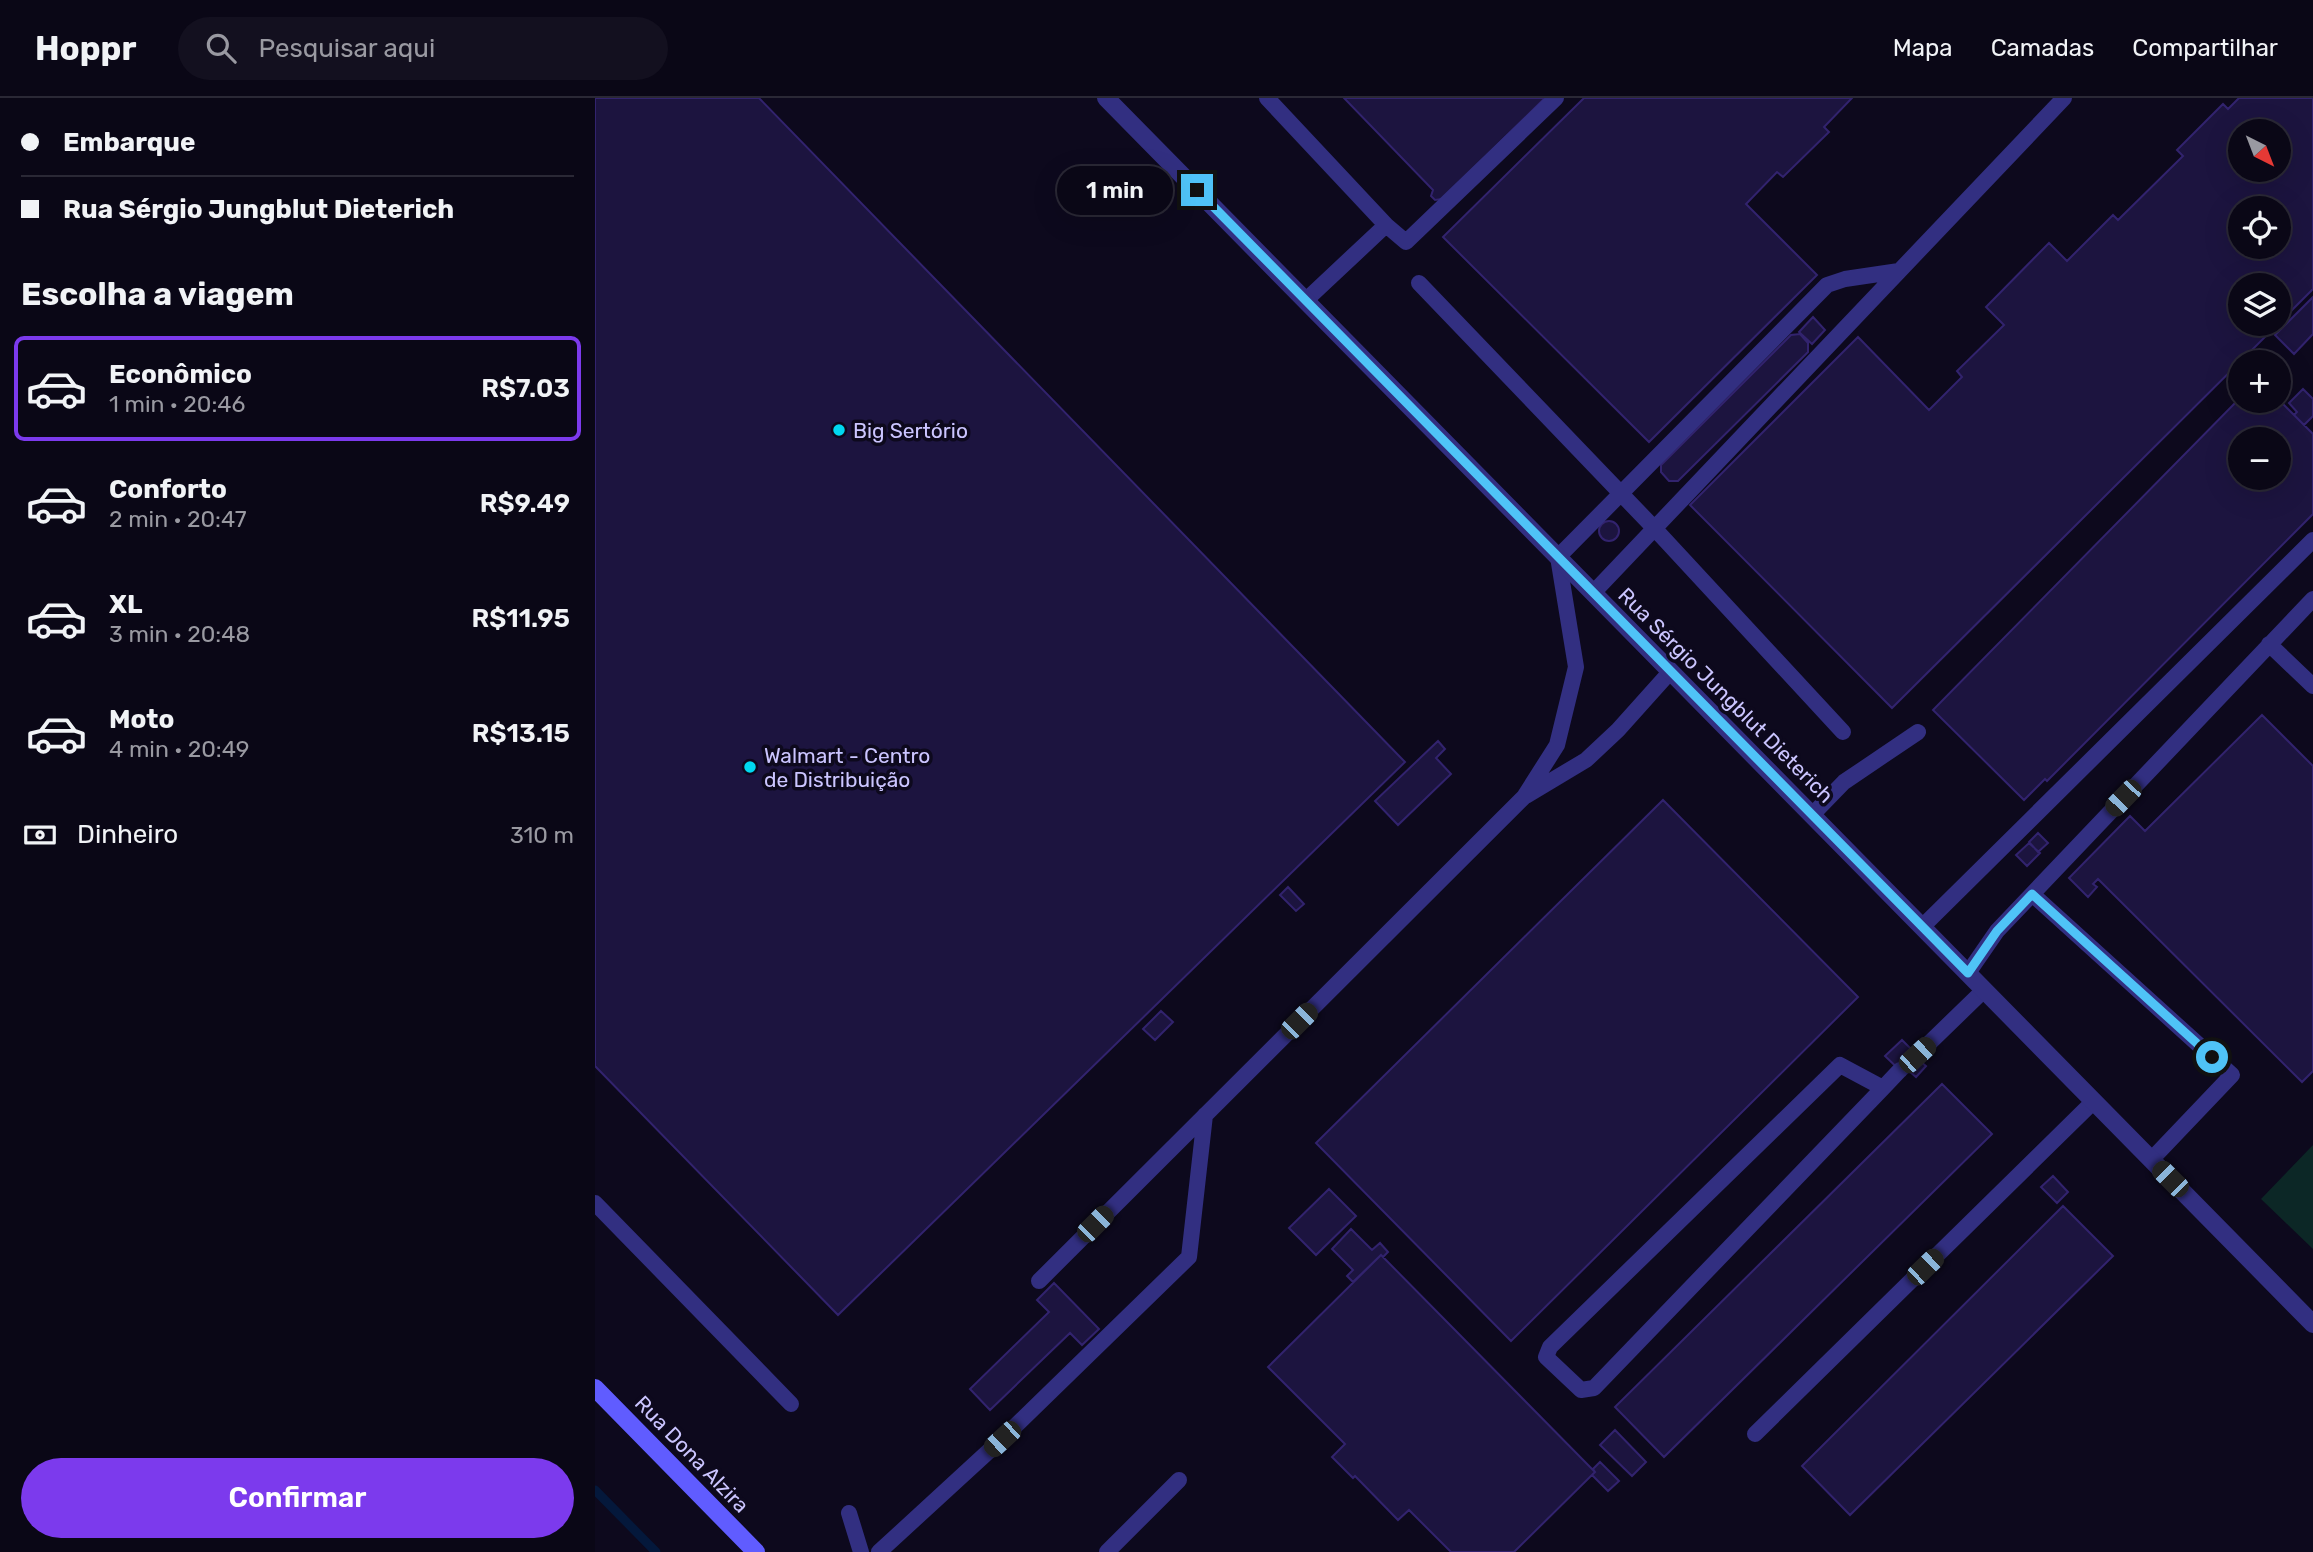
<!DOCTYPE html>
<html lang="pt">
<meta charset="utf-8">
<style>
:root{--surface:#0a0716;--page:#13101f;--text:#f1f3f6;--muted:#9999a1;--line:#2a2835;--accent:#7c3aed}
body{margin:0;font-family:Rubik,sans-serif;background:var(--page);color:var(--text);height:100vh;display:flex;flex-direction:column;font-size:26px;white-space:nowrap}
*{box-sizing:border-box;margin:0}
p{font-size:23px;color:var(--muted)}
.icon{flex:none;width:38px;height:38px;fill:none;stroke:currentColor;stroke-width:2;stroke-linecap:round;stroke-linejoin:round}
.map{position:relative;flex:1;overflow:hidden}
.side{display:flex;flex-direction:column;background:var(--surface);width:595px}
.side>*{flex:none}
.guide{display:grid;align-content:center;height:154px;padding:0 21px;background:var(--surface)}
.needle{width:46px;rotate:138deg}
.tools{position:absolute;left:1633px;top:21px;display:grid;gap:14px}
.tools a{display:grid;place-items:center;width:63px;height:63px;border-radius:50%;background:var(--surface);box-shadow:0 7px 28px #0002,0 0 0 2px var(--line);font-size:35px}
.end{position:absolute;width:32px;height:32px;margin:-16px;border:9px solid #4fc3f7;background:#111;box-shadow:0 0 0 4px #111}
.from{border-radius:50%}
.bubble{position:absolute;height:49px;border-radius:24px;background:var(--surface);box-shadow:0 7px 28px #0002,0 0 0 2px var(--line);font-size:23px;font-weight:600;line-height:49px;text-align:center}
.car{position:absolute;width:21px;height:42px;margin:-21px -10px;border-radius:9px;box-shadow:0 0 5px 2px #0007;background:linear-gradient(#222 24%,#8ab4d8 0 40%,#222 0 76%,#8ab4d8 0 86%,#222 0)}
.guide b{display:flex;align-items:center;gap:24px;height:66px;font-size:26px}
.guide b+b{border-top:2px solid var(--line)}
.guide i{width:18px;height:18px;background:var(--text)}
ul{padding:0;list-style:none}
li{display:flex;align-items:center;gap:21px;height:105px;margin:0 14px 10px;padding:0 7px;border:4px solid transparent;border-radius:10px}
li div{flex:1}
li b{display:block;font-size:26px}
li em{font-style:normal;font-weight:600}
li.active{border-color:var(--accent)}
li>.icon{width:63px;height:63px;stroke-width:1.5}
h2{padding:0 21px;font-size:32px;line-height:84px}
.pay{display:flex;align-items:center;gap:18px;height:77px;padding:0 21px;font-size:26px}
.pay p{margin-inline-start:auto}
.primary-button{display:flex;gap:14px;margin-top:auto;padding:14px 21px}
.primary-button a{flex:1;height:80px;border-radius:42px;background:var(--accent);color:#fff;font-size:28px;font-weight:600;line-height:80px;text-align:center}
header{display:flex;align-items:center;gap:42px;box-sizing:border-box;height:98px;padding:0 35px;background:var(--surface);border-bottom:2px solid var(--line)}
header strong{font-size:33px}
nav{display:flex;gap:38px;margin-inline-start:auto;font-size:24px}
.search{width:490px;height:63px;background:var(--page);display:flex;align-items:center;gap:18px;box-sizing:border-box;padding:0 24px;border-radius:38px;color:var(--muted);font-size:26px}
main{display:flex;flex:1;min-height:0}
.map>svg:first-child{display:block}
.green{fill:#0c2726}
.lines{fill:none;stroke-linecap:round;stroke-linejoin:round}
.stream{stroke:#04183b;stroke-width:9}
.building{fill:#1c143f;stroke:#32236e;stroke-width:2;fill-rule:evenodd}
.service{stroke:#322f81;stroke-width:16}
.tertiary{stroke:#322f81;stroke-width:18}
.secondary{stroke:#605cff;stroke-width:18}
.route{stroke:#4fc3f7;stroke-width:9}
.poi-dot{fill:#00d8f0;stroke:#0d091d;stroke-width:2.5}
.labels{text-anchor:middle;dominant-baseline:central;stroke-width:7;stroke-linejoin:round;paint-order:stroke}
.poi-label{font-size:21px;fill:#cbc5ff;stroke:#0d091d;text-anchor:start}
.street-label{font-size:21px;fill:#cbc5ff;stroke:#0d091d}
</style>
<header>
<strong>Hoppr</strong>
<div class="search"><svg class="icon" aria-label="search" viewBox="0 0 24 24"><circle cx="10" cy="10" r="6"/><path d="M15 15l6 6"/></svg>Pesquisar aqui</div>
<nav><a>Mapa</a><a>Camadas</a><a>Compartilhar</a></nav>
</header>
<main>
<section class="side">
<div class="guide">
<b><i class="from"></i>Embarque</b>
<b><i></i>Rua Sérgio Jungblut Dieterich</b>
</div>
<h2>Escolha a viagem</h2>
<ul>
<li class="active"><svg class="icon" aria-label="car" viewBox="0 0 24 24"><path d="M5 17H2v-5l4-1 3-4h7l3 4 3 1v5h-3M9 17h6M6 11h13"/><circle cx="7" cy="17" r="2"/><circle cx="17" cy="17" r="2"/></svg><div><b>Econômico</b><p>1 min · 20:46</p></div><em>R$7.03</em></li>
<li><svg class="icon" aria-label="car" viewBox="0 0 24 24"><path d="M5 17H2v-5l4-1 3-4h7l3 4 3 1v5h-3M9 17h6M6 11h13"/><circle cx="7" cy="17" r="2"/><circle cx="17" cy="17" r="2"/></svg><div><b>Conforto</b><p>2 min · 20:47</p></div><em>R$9.49</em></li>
<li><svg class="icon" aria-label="car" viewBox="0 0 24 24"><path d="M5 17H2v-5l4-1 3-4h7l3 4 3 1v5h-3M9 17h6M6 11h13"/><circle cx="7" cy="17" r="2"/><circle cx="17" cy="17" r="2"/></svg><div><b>XL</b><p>3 min · 20:48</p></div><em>R$11.95</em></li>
<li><svg class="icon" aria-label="car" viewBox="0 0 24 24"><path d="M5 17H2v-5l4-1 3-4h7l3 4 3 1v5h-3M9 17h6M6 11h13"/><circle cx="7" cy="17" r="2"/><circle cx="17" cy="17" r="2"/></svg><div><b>Moto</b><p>4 min · 20:49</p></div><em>R$13.15</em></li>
</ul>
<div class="pay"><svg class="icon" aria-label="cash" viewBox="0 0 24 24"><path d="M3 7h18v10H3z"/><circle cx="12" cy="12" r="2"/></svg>Dinheiro<p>310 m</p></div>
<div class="primary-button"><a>Confirmar</a></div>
</section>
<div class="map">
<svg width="1718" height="1454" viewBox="0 0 1718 1454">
<rect width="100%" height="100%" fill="#0d091d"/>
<!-- green -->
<path class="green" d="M1718,1047V1151L1666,1101Z"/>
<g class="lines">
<!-- stream -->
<path class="stream" d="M0,1392L61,1454"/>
</g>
<!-- building -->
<path class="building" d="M0,0H164L810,664L243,1217L0,968Z
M749,0H950L847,101L840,102L836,98L838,92Z
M989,0H1257L1229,29L1234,34L1188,79L1182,74L1151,106L1222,177L1054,344L848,139Z
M1644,0H1718V191L1684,225V187H1645V226H1683L1297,610L1095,407L1263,239L1334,312L1367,279L1362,273L1409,227L1391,209L1454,145L1472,163L1518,117L1523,122L1588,58L1582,52L1628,6L1633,11ZM1645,33H1684V72H1645ZM1645,110H1684V149H1645Z
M1718,199V236L1699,256L1680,237Z
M1218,219L1230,232L1217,246L1204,234Z
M1205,236L1213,245V254L1083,383H1074L1066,374V367L1196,237Z
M1708,291L1718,301V318L1709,327L1699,317L1702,314L1694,305Z
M1645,300V303L1684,302L1718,336V416L1452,683L1450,681L1429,702L1338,612ZM1645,341H1684V380H1645Z
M1004 433a10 10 0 1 1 20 0a10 10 0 1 1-20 0Z
M1667,617L1718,668V973L1707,984L1503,781L1498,786L1502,789L1493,799L1474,780L1535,718L1550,733Z
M843,643L850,651L841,660L856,676L803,727L780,703Z
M1068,702L1263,899L916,1243L721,1045Z
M1443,735L1453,745L1443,754L1434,744Z
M1434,745L1445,755L1432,768L1421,757Z
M693,789L709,806L701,813L685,797Z
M566,913L578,924L560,942L548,931Z
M1307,942L1326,961L1325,963L1331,968L1321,979L1314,973L1310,977L1290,958Z
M1347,986L1397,1036L1069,1359L1020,1309Z
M1458,1078L1473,1094L1462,1105L1446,1089Z
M734,1091L761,1118L721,1157L694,1130Z
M1468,1108L1518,1158L1255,1417L1207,1368Z
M756,1131L777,1152L785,1145L793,1154L788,1159L786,1157L758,1184L752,1178L758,1172L737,1151Z
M786,1157L1000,1374L919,1454H856L814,1412L803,1422L760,1378L758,1380L737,1359L750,1346L673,1269Z
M459,1185L504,1231L487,1247L475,1235L395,1312L375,1291L454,1214L442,1202Z
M1020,1332L1051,1364L1037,1378L1005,1347Z
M1005,1364L1024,1383L1013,1393L997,1377L1000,1374L998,1371Z"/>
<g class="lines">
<!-- service -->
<path class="service" d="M672,0L791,127L710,203
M791,127L811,144L961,0
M824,185L1060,431L1248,634
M998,495L1469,0
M1674,546L1718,588
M931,698L991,662L1023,632L1075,574
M1217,717L1249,684L1323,634
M1437,796L1637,977L1556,1062
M1327,829L1718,442
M1373,875L1402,833L1718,501
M1322,957L1389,892
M1288,990L1245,967L955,1249L951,1259L986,1292L999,1290L1288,990L1305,972
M0,1105L196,1306
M444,1183L929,699L962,647L981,569L963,459L1232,187L1250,181L1304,173
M1160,1336L1499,1003
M254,1415L266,1454
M284,1454L407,1341L594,1159L610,1017
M512,1454L584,1382"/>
<!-- tertiary -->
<path class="tertiary" d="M511,0L1718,1226"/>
<!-- secondary -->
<path class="secondary" d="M0,1290L161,1454"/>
</g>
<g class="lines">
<!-- route -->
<path class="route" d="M602,92L1373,875L1402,833L1437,796L1617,959"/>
</g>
<!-- markers -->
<g class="poi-dot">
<circle cx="244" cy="332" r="7"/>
<circle cx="155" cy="669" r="7"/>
</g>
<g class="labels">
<!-- poi labels -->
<g class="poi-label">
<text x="258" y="332">Big Sertório</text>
<text x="169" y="657">Walmart - Centro<tspan x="169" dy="24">de Distribuição</tspan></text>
</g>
<!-- street labels -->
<g class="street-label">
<text transform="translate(1131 597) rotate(45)">Rua Sérgio Jungblut Dieterich</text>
<text transform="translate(97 1356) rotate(46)">Rua Dona Alzira</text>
</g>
</g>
</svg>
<div class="tools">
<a><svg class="needle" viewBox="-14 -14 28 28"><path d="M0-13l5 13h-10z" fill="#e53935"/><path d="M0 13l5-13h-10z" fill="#9999a1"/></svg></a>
<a><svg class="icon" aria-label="locate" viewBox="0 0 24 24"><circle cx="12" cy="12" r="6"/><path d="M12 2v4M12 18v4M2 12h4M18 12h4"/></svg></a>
<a><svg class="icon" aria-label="layers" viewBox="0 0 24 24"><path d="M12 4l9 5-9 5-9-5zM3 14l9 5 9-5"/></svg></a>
<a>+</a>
<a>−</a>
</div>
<i class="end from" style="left:1617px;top:959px"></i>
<i class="end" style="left:602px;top:92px"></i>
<div class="bubble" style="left:462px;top:68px;width:116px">1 min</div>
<i class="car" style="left:1528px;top:700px;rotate:224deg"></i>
<i class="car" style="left:704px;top:923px;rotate:45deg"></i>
<i class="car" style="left:1322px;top:957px;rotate:47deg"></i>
<i class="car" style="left:1575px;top:1081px;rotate:315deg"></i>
<i class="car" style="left:500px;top:1126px;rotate:45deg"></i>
<i class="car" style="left:1330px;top:1169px;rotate:46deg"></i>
<i class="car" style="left:407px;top:1341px;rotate:227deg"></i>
</div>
</main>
